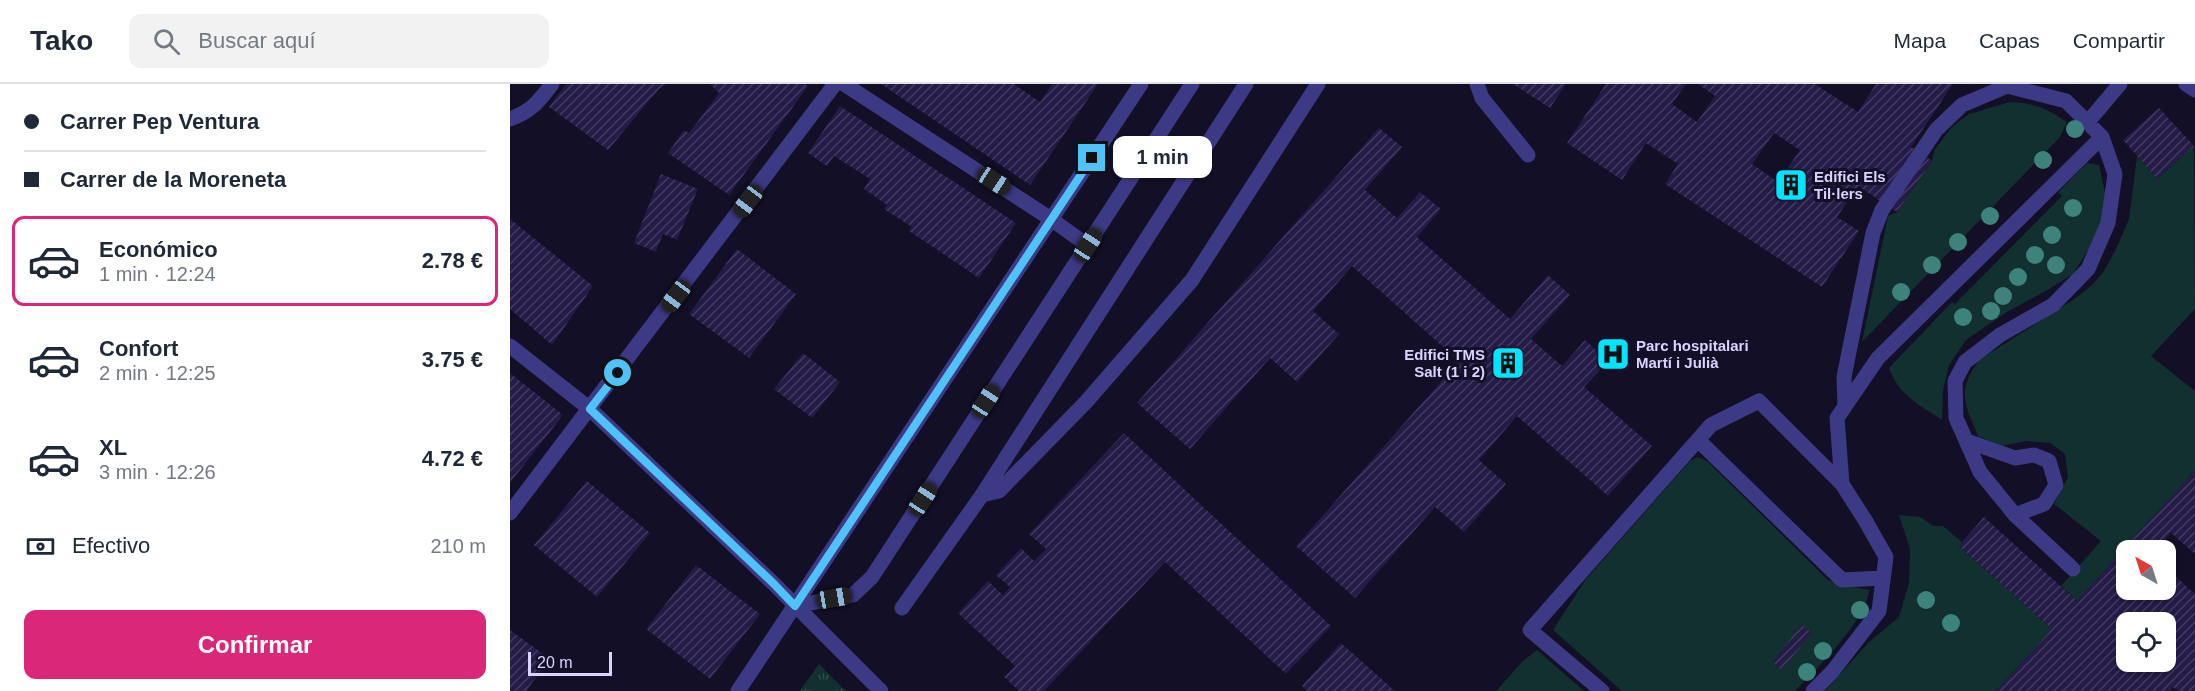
<!DOCTYPE html>
<html lang="es">
<meta charset="utf-8">
<style>
:root{--surface:#fff;--page:#f2f2f3;--text:#1f2937;--muted:#747a83;--line:#e0e1e3;--accent:#db2777}
body{margin:0;font-family:Helvetica,sans-serif;background:var(--page);color:var(--text);height:100vh;display:flex;flex-direction:column;font-size:22px;white-space:nowrap}
*{box-sizing:border-box;margin:0}
p{font-size:20px;color:var(--muted)}
.icon{flex:none;width:33px;height:33px;fill:none;stroke:currentColor;stroke-width:2;stroke-linecap:round;stroke-linejoin:round}
.map{position:relative;flex:1;overflow:hidden}
.panel{display:flex;flex-direction:column;background:var(--surface);width:510px}
.panel>*{flex:none}
.top-card{display:grid;align-content:center;height:132px;padding:0 24px;background:var(--surface)}
.needle{width:39px;rotate:321deg}
.fabs{position:absolute;left:1606px;top:456px;display:grid;gap:12px}
.fabs a{display:grid;place-items:center;width:60px;height:60px;border-radius:12px;background:var(--surface);box-shadow:0 2px 4px #0004;font-size:30px}
.scale{position:absolute;left:18px;bottom:15px;width:84px;box-sizing:border-box;padding-left:6px;border:3px solid #d9d4ff;border-top:0;font-size:16px;line-height:21px;white-space:nowrap;color:#d9d4ff;-webkit-text-stroke:4px #130f26;paint-order:stroke}
.end{position:absolute;width:27px;height:27px;margin:-14px;border:8px solid #4fc3f7;background:#111;box-shadow:0 0 0 3px #111}
.from{border-radius:50%}
.bubble{position:absolute;height:42px;border-radius:12px;background:var(--surface);box-shadow:0 2px 4px #0004;font-size:20px;font-weight:700;line-height:42px;text-align:center}
.car{position:absolute;width:18px;height:36px;margin:-18px -9px;border-radius:8px;box-shadow:0 0 4px 2px #0007;background:linear-gradient(#222 24%,#8ab4d8 0 40%,#222 0 76%,#8ab4d8 0 86%,#222 0)}
.top-card b{display:flex;align-items:center;gap:21px;height:57px;font-size:22px}
.top-card b+b{border-top:2px solid var(--line)}
.top-card i{width:15px;height:15px;background:var(--text)}
ul{padding:0;list-style:none}
li{display:flex;align-items:center;gap:18px;height:90px;margin:0 12px 9px;padding:0 12px;border:3px solid transparent;border-radius:12px}
li div{flex:1}
li b{display:block;font-size:22px}
li em{font-style:normal;font-weight:700}
li.on{border-color:var(--accent)}
li>.icon{width:54px;height:54px;stroke-width:1.5}
.pay{display:flex;align-items:center;gap:15px;height:66px;padding:0 24px;font-size:22px}
.pay p{margin-inline-start:auto}
.button{display:flex;gap:12px;margin-top:auto;padding:12px 24px}
.button a{flex:1;height:69px;border-radius:12px;background:var(--accent);color:#fff;font-size:24px;font-weight:700;line-height:69px;text-align:center}
header{display:flex;align-items:center;gap:36px;box-sizing:border-box;height:84px;padding:0 30px;background:var(--surface);border-bottom:2px solid var(--line)}
header strong{font-size:28px}
nav{display:flex;gap:33px;margin-inline-start:auto;font-size:21px}
.search{width:420px;height:54px;background:var(--page);display:flex;align-items:center;gap:15px;box-sizing:border-box;padding:0 21px;border-radius:12px;color:var(--muted);font-size:22px}
main{display:flex;flex:1;min-height:0}
.map>svg:first-child{display:block}
.green{fill:#12302f}
.park{fill:url(#park-tufts)}
.building{fill:url(#building-hatch);fill-rule:evenodd}
.lines{fill:none;stroke-linecap:round;stroke-linejoin:round}
.service{stroke:#3d3a85;stroke-width:15}
.minor{stroke:#3d3a85;stroke-width:15}
.tree{fill:#3d827b}
.route{stroke:#4fc3f7;stroke-width:8}
.labels{text-anchor:middle;dominant-baseline:central;stroke-width:6;stroke-linejoin:round;paint-order:stroke}
.poi-label{font-size:15px;font-weight:bold;fill:#d9d4ff;stroke:#130f26;text-anchor:start}
</style>
<header>
<strong>Tako</strong>
<div class="search"><svg class="icon" aria-label="search" viewBox="0 0 24 24"><circle cx="10" cy="10" r="6"/><path d="M15 15l6 6"/></svg>Buscar aquí</div>
<nav><a>Mapa</a><a>Capas</a><a>Compartir</a></nav>
</header>
<main>
<section class="panel">
<div class="top-card">
<b><i class="from"></i>Carrer Pep Ventura</b>
<b><i></i>Carrer de la Moreneta</b>
</div>
<ul>
<li class="on"><svg class="icon" aria-label="car" viewBox="0 0 24 24"><path d="M5 17H2v-5l4-1 3-4h7l3 4 3 1v5h-3M9 17h6M6 11h13"/><circle cx="7" cy="17" r="2"/><circle cx="17" cy="17" r="2"/></svg><div><b>Económico</b><p>1 min · 12:24</p></div><em>2.78 €</em></li>
<li><svg class="icon" aria-label="car" viewBox="0 0 24 24"><path d="M5 17H2v-5l4-1 3-4h7l3 4 3 1v5h-3M9 17h6M6 11h13"/><circle cx="7" cy="17" r="2"/><circle cx="17" cy="17" r="2"/></svg><div><b>Confort</b><p>2 min · 12:25</p></div><em>3.75 €</em></li>
<li><svg class="icon" aria-label="car" viewBox="0 0 24 24"><path d="M5 17H2v-5l4-1 3-4h7l3 4 3 1v5h-3M9 17h6M6 11h13"/><circle cx="7" cy="17" r="2"/><circle cx="17" cy="17" r="2"/></svg><div><b>XL</b><p>3 min · 12:26</p></div><em>4.72 €</em></li>
</ul>
<div class="pay"><svg class="icon" aria-label="cash" viewBox="0 0 24 24"><path d="M3 7h18v10H3z"/><circle cx="12" cy="12" r="2"/></svg>Efectivo<p>210 m</p></div>
<div class="button"><a>Confirmar</a></div>
</section>
<div class="map">
<svg width="1685" height="607" viewBox="0 0 1685 607">
<defs>
<pattern id="park-tufts" width="24" height="20" patternUnits="userSpaceOnUse" patternTransform="scale(1.5)"><rect width="24" height="20" fill="#12302f"/><path d="M3 7l-1-3M5 7V3M7 7l1-3M15 17l-1-3M17 17v-4M19 17l1-3" fill="none" stroke="#344d4e"/></pattern>
<pattern id="building-hatch" width="6" height="6" patternUnits="userSpaceOnUse" patternTransform="scale(1.5)"><rect width="6" height="6" fill="#241b47"/><path d="M-1 1l2-2M0 6l6-6M5 7l2-2" fill="none" stroke="#433b63"/></pattern>
</defs>
<rect width="100%" height="100%" fill="#130f26"/>
<!-- green -->
<path class="green" d="M1500,18C1526,19 1537,25 1557,38L1550,53L1352,258L1378,132L1387,128L1422,77L1425,65L1442,43L1459,30Z
M1684,62L1685,225L1641,272L1685,307V386L1567,517L1551,502L1591,457L1544,420L1558,393L1555,370L1540,359L1516,357L1491,362L1468,352C1454,319 1447,307 1469,276L1563,216L1582,201L1594,187L1606,165L1619,135L1627,72L1647,95Z
M1577,79L1589,81L1595,109L1591,142L1581,161L1563,190L1539,205L1497,228L1456,256L1439,281L1433,306L1432,336C1409,320 1389,312 1379,284L1442,218L1445,220L1552,112L1548,108Z
M1188,373L1197,377L1318,496L1329,500L1359,506C1356,537 1307,584 1285,607H1112L1043,546L1076,495L1180,377Z
M1389,431L1410,433L1423,442H1433L1452,458L1449,462L1542,545L1486,607H1315L1359,558L1389,533L1399,499L1400,465Z
M1027,566L1074,607H986L1013,577Z"/>
<!-- park -->
<path class="park" d="M309,580L336,607H290Z"/>
<!-- building -->
<path class="building" d="M56,0H157L149,5L98,66L39,23Z
M200,0H295L298,2L219,111L158,69L174,46L179,49L209,9Z
M371,0H504L530,18L542,0H588L520,101Z
M1003,0H1056L1040,24Z
M1096,0H1176L1162,20L1187,38L1205,12L1188,0H1305L1348,28L1366,0H1443L1401,63L1422,77L1387,128L1348,102L1327,133L1349,147L1312,203L1155,100L1168,80L1136,59L1112,96L1057,59ZM1264,49L1290,66L1268,98L1242,80Z
M330,22L506,139L469,194L399,147L402,143L374,125L377,121L354,105L360,95L324,72L317,82L298,69Z
M1649,24L1684,62L1647,95L1613,56Z
M869,44L892,63L855,106L887,134L910,108L931,125L907,153L1000,235L1038,191L1060,211L1021,255L1052,282L1075,256L1098,277L1074,303L1142,362L1098,412L1007,332L969,376L996,400L954,448L925,423L845,514L786,462L949,277L842,182L803,227L829,250L787,298L760,274L680,365L627,319Z
M151,90L188,105L167,156L153,150L146,168L124,159Z
M0,135L83,202L42,261L0,225Z
M227,165L286,210L239,274L179,230Z
M293,269L330,298L302,334L264,305Z
M0,289L53,331L0,399Z
M614,349L821,542L776,590L655,478L534,607H509L494,593L505,582L448,529L478,497L493,511L500,503L486,491L511,464L524,477L536,465L519,450Z
M1685,386V470L1661,449L1645,466H1617V506H1656V484L1685,510V607H1668L1663,603L1660,607H1486L1542,545L1449,462L1452,458L1474,433L1567,517ZM1617,538H1656V578H1617Z
M77,397L140,449L87,513L24,461Z
M186,481L250,530L200,595L136,545Z
M1292,541L1302,549L1271,586L1262,578Z
M0,546L40,575L16,607H0Z
M831,559L885,607H797L792,602Z"/>
<g class="lines">
<!-- service -->
<path class="service" d="M736,0L472,411L489,407L576,318L682,196L808,0
M967,0L972,14L1018,71
M1577,39L1610,0
M541,135L577,161
M1335,322L1334,293L1363,149L1372,126L1426,46L1452,21L1497,2L1556,17L1592,53L1605,90L1598,139L1578,185L1543,221L1490,251L1455,278L1445,297L1446,334L1470,388L1505,431L1563,485
M1188,356L1332,496L1373,494
M1457,357L1505,374L1524,371L1539,377L1546,401L1534,420L1505,431
M285,522L343,511L362,493L682,0
M392,524L472,411
M1092,607L1020,546L1201,341L1249,317L1332,400
M1303,607L1322,588L1369,527L1376,473L1355,436L1332,400L1327,334L1368,274L1592,53"/>
<!-- minor -->
<path class="minor" d="M334,0L541,135
M1676,0L1685,6
M0,35C22,27 28,18 42,0
M0,262L80,325L264,500L371,607
M0,429L325,0
M228,607L631,0"/>
</g>
<!-- trees -->
<g class="tree">
<circle cx="1565" cy="45" r="9"/>
<circle cx="1533" cy="76" r="9"/>
<circle cx="1563" cy="124" r="9"/>
<circle cx="1480" cy="132" r="9"/>
<circle cx="1542" cy="151" r="9"/>
<circle cx="1448" cy="158" r="9"/>
<circle cx="1525" cy="171" r="9"/>
<circle cx="1422" cy="181" r="9"/>
<circle cx="1546" cy="181" r="9"/>
<circle cx="1508" cy="193" r="9"/>
<circle cx="1391" cy="208" r="9"/>
<circle cx="1493" cy="212" r="9"/>
<circle cx="1481" cy="227" r="9"/>
<circle cx="1453" cy="233" r="9"/>
<circle cx="1416" cy="516" r="9"/>
<circle cx="1350" cy="526" r="9"/>
<circle cx="1441" cy="539" r="9"/>
<circle cx="1313" cy="567" r="9"/>
<circle cx="1297" cy="588" r="9"/>
</g>
<g class="lines">
<!-- route -->
<path class="route" d="M108,289L80,325L264,500L285,522L582,74"/>
</g>
<!-- icons -->
<defs>
<g id="building-square" transform="scale(1.725)"><rect x="-9" y="-9" width="18" height="18" rx="4" fill="#00e5ff" stroke="#130f26"/><path d="M-4-6H4V6H1V3H-1V6H-4ZM-2.5-4.3h1.7v1.8h-1.7ZM.8-4.3h1.7v1.8H.8ZM-2.5-1h1.7V.8h-1.7ZM.8-1h1.7V.8H.8Z" fill="#111"/></g>
<g id="hospital-square" transform="scale(1.725)"><rect x="-9" y="-9" width="18" height="18" rx="4" fill="#00e5ff" stroke="#130f26"/><path d="M-5-5h3v3.5h4V-5h3V5h-3V1.5h-4V5h-3Z" fill="#111"/></g>
</defs>
<g fill-rule="evenodd">
<use href="#building-square" x="1281" y="101"/>
<use href="#hospital-square" x="1103" y="270"/>
<use href="#building-square" x="998" y="279"/>
</g>
<g class="labels">
<!-- poi labels -->
<g class="poi-label">
<text x="1304" y="92">Edifici Els<tspan x="1304" dy="17">Til·lers</tspan></text>
<text x="1126" y="261">Parc hospitalari<tspan x="1126" dy="17">Martí i Julià</tspan></text>
<text x="975" y="270" text-anchor="end">Edifici TMS<tspan x="975" dy="17">Salt (1 i 2)</tspan></text>
</g>
</g>
</svg>
<div class="fabs">
<a><svg class="needle" viewBox="-14 -14 28 28"><path d="M0-13l5 13h-10z" fill="#e53935"/><path d="M0 13l5-13h-10z" fill="#747a83"/></svg></a>
<a><svg class="icon" aria-label="locate" viewBox="0 0 24 24"><circle cx="12" cy="12" r="6"/><path d="M12 2v4M12 18v4M2 12h4M18 12h4"/></svg></a>
</div>
<div class="scale">20 m</div>
<i class="end from" style="left:108px;top:289px"></i>
<i class="end" style="left:582px;top:74px"></i>
<div class="bubble" style="left:603px;top:52px;width:99px">1 min</div>
<i class="car" style="left:484px;top:97px;rotate:123deg"></i>
<i class="car" style="left:238px;top:117px;rotate:217deg"></i>
<i class="car" style="left:578px;top:161px;rotate:33deg"></i>
<i class="car" style="left:166px;top:212px;rotate:217deg"></i>
<i class="car" style="left:476px;top:317px;rotate:33deg"></i>
<i class="car" style="left:413px;top:415px;rotate:33deg"></i>
<i class="car" style="left:324px;top:514px;rotate:80deg"></i>
</div>
</main>
